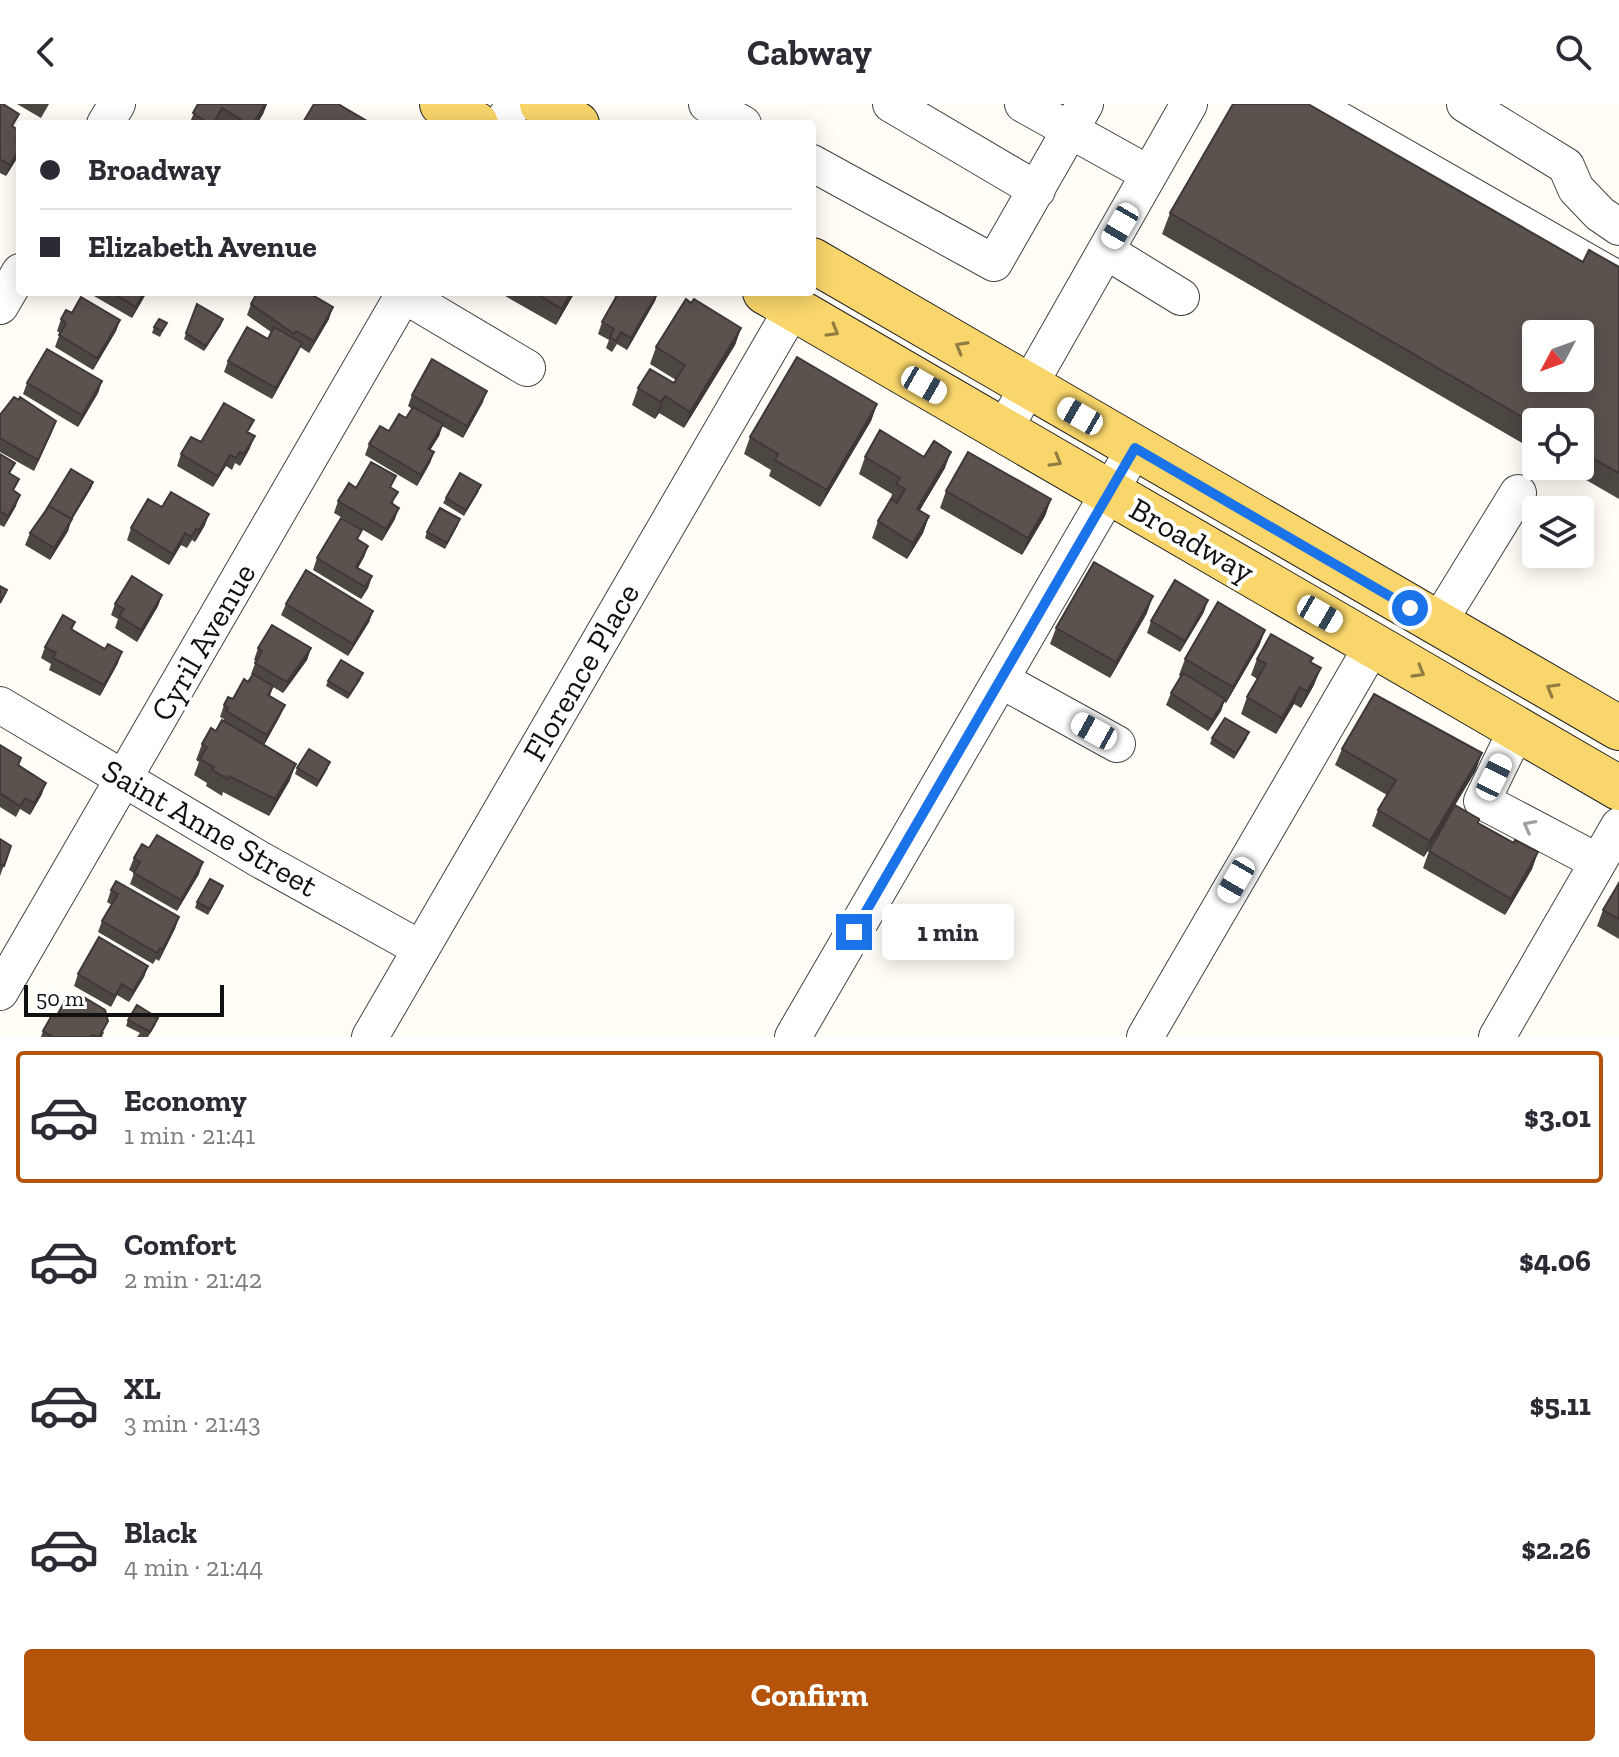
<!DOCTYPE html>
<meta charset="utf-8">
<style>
:root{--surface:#fff;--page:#f7f7f7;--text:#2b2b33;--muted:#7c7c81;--line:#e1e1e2;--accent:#b45309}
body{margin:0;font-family:"Zilla Slab",serif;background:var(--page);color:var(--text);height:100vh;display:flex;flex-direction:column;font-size:30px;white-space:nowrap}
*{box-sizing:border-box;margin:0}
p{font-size:26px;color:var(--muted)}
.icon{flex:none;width:44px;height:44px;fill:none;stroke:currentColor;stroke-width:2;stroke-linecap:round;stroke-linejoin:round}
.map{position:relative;height:933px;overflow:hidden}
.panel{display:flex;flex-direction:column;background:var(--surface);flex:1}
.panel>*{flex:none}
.guide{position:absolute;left:16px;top:16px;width:800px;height:176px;border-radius:8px;box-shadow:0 4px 20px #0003;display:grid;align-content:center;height:176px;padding:0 24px;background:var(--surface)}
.needle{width:52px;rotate:229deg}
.fabs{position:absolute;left:1522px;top:216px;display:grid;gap:16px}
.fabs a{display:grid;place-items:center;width:72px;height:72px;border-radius:8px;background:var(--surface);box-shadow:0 4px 20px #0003;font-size:40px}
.scale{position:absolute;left:24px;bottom:20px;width:200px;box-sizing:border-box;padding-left:8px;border:4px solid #111;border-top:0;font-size:22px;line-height:28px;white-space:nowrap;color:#111;-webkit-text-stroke:6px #fff;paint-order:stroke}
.end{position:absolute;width:36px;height:36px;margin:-18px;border:10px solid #1a73e8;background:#fff;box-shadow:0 0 0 4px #fff}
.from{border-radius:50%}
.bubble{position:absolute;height:56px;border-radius:8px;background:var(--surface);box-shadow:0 4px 20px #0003;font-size:26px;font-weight:700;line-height:56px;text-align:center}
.car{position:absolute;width:24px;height:48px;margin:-24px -12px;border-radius:10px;box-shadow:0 0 6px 2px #0007;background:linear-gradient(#fff 24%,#345 0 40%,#fff 0 76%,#345 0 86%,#fff 0)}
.guide b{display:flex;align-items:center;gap:28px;height:76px;font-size:30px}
.guide b+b{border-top:2px solid var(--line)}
.guide i{width:20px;height:20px;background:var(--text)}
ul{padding:14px 0 0;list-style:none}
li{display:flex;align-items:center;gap:24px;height:132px;margin:0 16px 12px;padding:0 8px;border:4px solid transparent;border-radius:8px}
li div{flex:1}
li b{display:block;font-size:30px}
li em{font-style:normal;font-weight:700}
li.current{border-color:var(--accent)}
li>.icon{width:72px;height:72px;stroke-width:1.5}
.primary-button{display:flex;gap:16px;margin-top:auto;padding:16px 24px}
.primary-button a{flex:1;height:92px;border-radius:8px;background:var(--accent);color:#fff;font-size:32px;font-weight:700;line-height:92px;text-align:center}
header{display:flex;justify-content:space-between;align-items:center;height:104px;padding:0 24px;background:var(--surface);font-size:36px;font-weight:700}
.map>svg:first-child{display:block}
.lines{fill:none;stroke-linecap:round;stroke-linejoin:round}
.minor-casing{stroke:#444;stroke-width:38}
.major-casing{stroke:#222;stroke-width:46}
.minor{stroke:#fff;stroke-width:36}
.major{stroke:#f9d66b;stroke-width:44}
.wall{fill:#4d4742}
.shaded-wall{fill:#3f3936}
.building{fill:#5a524d;stroke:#3f3936;stroke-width:2;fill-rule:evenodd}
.oneway{stroke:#917d42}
.oneway2{stroke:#a0a0a0}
.route{stroke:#1a73e8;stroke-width:10}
.labels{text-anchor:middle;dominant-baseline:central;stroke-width:8;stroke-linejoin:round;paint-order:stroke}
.street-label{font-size:32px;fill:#111;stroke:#fff}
</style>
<header><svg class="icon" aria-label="back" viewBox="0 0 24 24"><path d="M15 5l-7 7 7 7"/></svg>Cabway<svg class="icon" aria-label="search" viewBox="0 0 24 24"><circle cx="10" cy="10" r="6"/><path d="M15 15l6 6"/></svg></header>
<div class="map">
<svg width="1619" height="933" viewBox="0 0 1619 933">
<rect width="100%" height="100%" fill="#fffdf5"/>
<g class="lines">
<!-- minor casing -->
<g class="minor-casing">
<path id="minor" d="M707,0L743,20
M891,0L1037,86
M1023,0L1149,70
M1311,0L1619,176
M1465,0L1566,62L1576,85L1600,110L1619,123
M105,20L117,0
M502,20L514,0
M812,59L994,159L1085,0
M1106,147L1181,193
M404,191L527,264
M0,202L20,168
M1003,327L1189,0
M1438,519L1518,389
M1001,576L1117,640
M0,601L259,755L421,845
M1517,625L1482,697L1598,758
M0,888L405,188
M370,933L793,204
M793,933L1135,344
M1145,933L1373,541
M1497,933L1619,722"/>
</g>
<!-- major casing -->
<g class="major-casing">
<path id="major" d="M442,0L476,20
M542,0L577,20
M812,156L1619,624
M765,188L1619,684"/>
</g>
<!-- minor -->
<use href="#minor" class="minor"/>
<!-- major -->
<use href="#major" class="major"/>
</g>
<!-- wall -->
<path class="wall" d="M0,0L14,23L20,29L17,36L19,51L6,72L0,69Z
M17,0H49L41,14Z
M198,0H267L263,10L257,20H189Z
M1170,109L1583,158L1619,163V395L1562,362H1580V318H1536V347L1162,130Z
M87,188H147L132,214Z
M263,188H310V190L329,215L309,249L300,243L297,250L272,295L224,268L228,257L268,235L271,228L247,211L251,200Z
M498,188H575L556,221Z
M614,188H658L655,197L627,246L617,240L612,248L606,244L609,236L598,230L602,218L616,193L613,191Z
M691,199L741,224L735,241L684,324L659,309L655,315L632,301L638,284L674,279L676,276L650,260L656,243Z
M197,200L221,221L204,247L184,235Z
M72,209L120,216L116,227L93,266L55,243L60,229L57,227L61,215Z
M167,219L160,233L152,229L154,223Z
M102,277L98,289L78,323L23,290L27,279Z
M412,291L483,298L463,334L442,322L439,332L430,346L434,348L430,359L417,382L365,351L369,340L406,314L412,305L408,302Z
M877,300L871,317L820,403L769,372L771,366L744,350L750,333Z
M0,311L56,317L34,367L0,348Z
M249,329L250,344L240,362L235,359L232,366L226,362L213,383L177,362L181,350L201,338Z
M0,350L11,370L16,402L4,423L0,421Z
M865,353H924L945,364L920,406L929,412L923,429L907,455L872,434L878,417L890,397L892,390L859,370Z
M93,378L91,384L71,417L68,427L50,456L25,441L30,429Z
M356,384H392L395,415L382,437L334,409L338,397Z
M479,387L464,412L443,399L446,394Z
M946,387L1051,395L1045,412L1022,451L940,404Z
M162,403L205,421L195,438L192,436L187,444L181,441L169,461L127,436L131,424Z
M458,421L445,445L425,434L427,428Z
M358,436L368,442L364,453L358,464L372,472L368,484L361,495L313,466L317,454Z
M162,491L158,502L137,538L115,524L118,515L111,511L115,500Z
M286,500L373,507L369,518L348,552L281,511Z
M1204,508L1180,548L1147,529L1151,517Z
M1147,509L1110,574L1050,540L1056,524Z
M75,518L72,526L118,559L100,592L49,566L51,560L41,554L45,543Z
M1265,526L1259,542L1226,599L1224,598L1221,607L1208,627L1166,601L1171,589L1181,573L1179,571L1185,555Z
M258,544H311L307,556L283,589L273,583L270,592L285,601L280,612L264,641L290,676L269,712L223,688L222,692L206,682L207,679L194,671L199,658L196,656L202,640L216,627L223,617L224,615L220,613L224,601L233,595L248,578L252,571L251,570L256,557L254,556Z
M1313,554L1311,559L1314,581L1301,604L1294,600L1276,630L1241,610L1247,593L1257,575L1251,571L1257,555Z
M361,575L348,595L326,582L328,577Z
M1212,634H1247L1234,655L1210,640Z
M0,641L21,654L19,662L42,690L30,711L20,705L16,713L0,703Z
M1342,645L1476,666L1424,753L1372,722L1378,706L1387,691L1335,661Z
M297,664H328L317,683L295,670Z
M1478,719L1514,739L1538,748L1532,765L1505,811L1423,764L1429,747Z
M0,735L11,742L0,772Z
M134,754L199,770L177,807L130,780L134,769L129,766Z
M1619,779V835L1597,822L1603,806Z
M111,786L179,813L159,857L156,855L153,860L98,828L102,817L112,801L107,798Z
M221,788L208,811L195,804L197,798Z
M148,862L144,873L129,898L117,891L111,903L74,882L78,870Z
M56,913L104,928L102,933H41L43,927Z
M128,916L156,920L148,933H137L140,929L126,922Z"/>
<!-- shaded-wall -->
<path class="shaded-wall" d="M265,0H267L263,10L257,20H253Z
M20,44L19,51L6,72L10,61Z
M144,188H147L132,214L136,203Z
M571,188H575L556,221L562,205Z
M658,188L655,197L627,246L631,234Z
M333,203L329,215L309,249L314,237Z
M223,215L221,221L204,247L206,242Z
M120,216L116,227L93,266L97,254Z
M741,224L735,241L684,324L690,308Z
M302,239L297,250L272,295L276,284Z
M102,277L98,289L78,323L82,311Z
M487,287L483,298L463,334L467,322Z
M665,292L659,309L655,315L661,298Z
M877,300L871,317L820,403L827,386Z
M56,317L52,328L34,367L38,356Z
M443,320L439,332L424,356L428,345Z
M255,332L250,344L240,362L244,350Z
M434,348L430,359L417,382L421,371Z
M951,348L945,364L911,421L917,405Z
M230,351L226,362L213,383L218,372Z
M93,378L91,384L71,417L68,427L50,456L54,444L68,420Z
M20,391L16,402L4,423L8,412Z
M1051,395L1045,412L1022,451L1028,434Z
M399,404L395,415L382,437L386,425Z
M209,410L205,421L195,438L199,426Z
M929,412L923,429L907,455L913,439Z
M185,429L181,441L169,461L173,450Z
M368,442L364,453L352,474L356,463Z
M372,472L368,484L361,495L365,483Z
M162,491L158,502L137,538L141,526Z
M1153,492L1147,509L1110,574L1116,558Z
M1208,496L1204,508L1180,548L1185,537Z
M373,507L369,518L348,552L353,540Z
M1265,526L1259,542L1226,599L1233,583Z
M311,544L307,556L283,589L287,578Z
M122,548L118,559L100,592L104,581Z
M1321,564L1314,581L1301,604L1307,587Z
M1300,583L1294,600L1276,630L1282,614Z
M1225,595L1221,607L1208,627L1212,616Z
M285,601L280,612L263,643L267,631Z
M1482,649L1476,666L1424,753L1430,737Z
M296,660L290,676L269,712L275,695Z
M46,679L42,690L30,711L34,699Z
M1538,748L1532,765L1505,811L1511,795Z
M203,758L199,770L177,807L181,796Z
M179,813L175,825L159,857L163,845Z
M148,862L144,873L129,898L133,887Z
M122,880L117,891L111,903L115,892Z"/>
<!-- building -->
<path class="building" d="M0,0H3L19,10L12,22L20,27L16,35L20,38V44L10,61L0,55Z
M198,0H265L253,20H248L222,4L213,20H210L193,9Z
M314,0H338L372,20H302Z
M1233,0H1308L1583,158L1589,146L1619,163V369L1580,347V318H1536V321L1170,109ZM1536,230H1580V274H1536Z
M111,188H144L136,203Z
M263,188H310L309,189L333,203L314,237L296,227L294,230L251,200L257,189L261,191Z
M533,188H571L562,205Z
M619,188H658L631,234L621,228L616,237L610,233L614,225L602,218Z
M81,193L120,216L97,254L59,231L66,219L61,215L66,206L72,209Z
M686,195L691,199L694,195L741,224L690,308L665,292L661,298L638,284L650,265L674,279L685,261L656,243Z
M197,200L223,215L206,242L186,229Z
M159,215L167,219L162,227L154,223Z
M247,223L268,235L274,223L302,239L276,284L228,257Z
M47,245L102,277L82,311L27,279Z
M797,253L877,300L827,386L775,356L778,350L750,333Z
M432,255L487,287L467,322L412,291Z
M14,293L19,296L20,293L56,317L38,356L0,334V311Z
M224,299L254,316L247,328L255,332L244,350L240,348L236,354L230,351L218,372L181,350L191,333L201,338Z
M413,303L443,320L428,345L434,348L421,371L369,340L380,322L389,327L399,310L406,314Z
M880,326L924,353L934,337L951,348L917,405L929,412L913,439L878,417L891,395L897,399L905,385L896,380L900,374L865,353Z
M968,348L1051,395L1028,434L946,387Z
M0,350L15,359L9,369L19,375L13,386L20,391L8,412L0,407Z
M371,358L396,372L390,383L398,388L391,399L399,404L386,425L338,397L349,379L356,384Z
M71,365L93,378L71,415L49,402L46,406Z
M460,369L481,381L466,406L446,394Z
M171,388L209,410L199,426L196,425L191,433L185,429L173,450L131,424L148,395L162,403Z
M49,402L72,415L54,444L30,429Z
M440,404L460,415L447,439L427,428Z
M341,414L362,426L357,435L368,442L356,463L372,472L365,483L317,454Z
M1094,458L1153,492L1116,558L1056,524Z
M306,466L373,507L353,540L286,500Z
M132,472L162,491L141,526L119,512L124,505L115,500Z
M1175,476L1208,496L1185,537L1151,517Z
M0,482L7,486L0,499Z
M1218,498L1265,526L1233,583L1185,555Z
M63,511L75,518L71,525L105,545L108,540L122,548L104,581L53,554L56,549L45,543Z
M272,521L311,544L287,578L255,559L262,547L258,544Z
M1271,530L1313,554L1310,558L1321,564L1307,587L1300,583L1282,614L1247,593L1266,560L1257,555Z
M341,556L363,569L350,590L328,577Z
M1183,569L1225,595L1212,616L1171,589Z
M253,570L273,582L268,591L285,601L267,631L226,607L228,604L224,601L228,593L233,595L244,575L248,578Z
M1374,590L1482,649L1430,737L1378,706L1396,676L1342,645Z
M1225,614L1249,628L1236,649L1212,634Z
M222,616L296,660L275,695L229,672L228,675L212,666L214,663L200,655L207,643L202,640L211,624L216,627Z
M0,641L21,654L18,661L46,679L34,699L25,694L20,702L0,689Z
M309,645L330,658L319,677L297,664Z
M1455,701L1479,715L1478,719L1514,739L1515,736L1538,748L1511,795L1429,747Z
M157,731L203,758L181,796L134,769L140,758L134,754L142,740L149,744Z
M0,735L11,742L4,762L0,760Z
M210,775L223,782L210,805L197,798Z
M116,777L179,813L163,845L160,844L157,849L102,817L118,790L111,786Z
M1619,779V815L1603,806Z
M99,833L148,862L133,887L122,880L115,892L78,870Z
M82,892L105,906L108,917L99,933L92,931L91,933H53L43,927L52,911L56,913L65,897L75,904Z
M137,901L158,914L150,928L128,916Z"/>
<!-- one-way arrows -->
<defs><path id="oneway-chevron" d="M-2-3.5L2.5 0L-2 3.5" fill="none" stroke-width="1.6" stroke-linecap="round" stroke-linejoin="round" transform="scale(2)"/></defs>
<g class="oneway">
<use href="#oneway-chevron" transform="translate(833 227) rotate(30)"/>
<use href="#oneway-chevron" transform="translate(961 243) rotate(-150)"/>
<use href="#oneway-chevron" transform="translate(1056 357) rotate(30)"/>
<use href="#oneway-chevron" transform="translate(1419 568) rotate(30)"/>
<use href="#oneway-chevron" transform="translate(1552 585) rotate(-150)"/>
</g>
<use class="oneway2" href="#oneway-chevron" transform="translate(1529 722) rotate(-152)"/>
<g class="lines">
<!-- route -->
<path class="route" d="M854,828L1135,344L1410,504"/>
</g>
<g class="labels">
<!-- street labels -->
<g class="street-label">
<text transform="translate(1192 436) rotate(30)">Broadway</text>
<text transform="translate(203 538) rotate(-60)">Cyril Avenue</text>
<text transform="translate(581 568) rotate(-60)">Florence Place</text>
<text transform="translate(210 724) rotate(30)">Saint Anne Street</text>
</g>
</g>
</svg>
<div class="fabs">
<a><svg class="needle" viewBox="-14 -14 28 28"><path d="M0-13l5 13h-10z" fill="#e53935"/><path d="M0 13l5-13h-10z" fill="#7c7c81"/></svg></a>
<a><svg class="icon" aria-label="locate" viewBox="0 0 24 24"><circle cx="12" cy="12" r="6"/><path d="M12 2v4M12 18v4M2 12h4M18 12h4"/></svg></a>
<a><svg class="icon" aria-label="layers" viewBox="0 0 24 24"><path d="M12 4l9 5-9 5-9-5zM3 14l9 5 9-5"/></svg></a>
</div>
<div class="scale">50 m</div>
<i class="end from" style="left:1410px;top:504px"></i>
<i class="end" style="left:854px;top:828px"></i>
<div class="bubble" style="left:882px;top:800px;width:132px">1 min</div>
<i class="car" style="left:1120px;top:122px;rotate:210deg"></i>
<i class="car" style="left:924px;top:281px;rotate:120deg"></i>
<i class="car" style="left:1080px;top:312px;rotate:300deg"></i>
<i class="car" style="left:1320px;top:510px;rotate:120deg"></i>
<i class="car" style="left:1094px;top:627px;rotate:299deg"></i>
<i class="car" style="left:1494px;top:673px;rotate:26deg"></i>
<i class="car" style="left:1236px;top:776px;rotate:210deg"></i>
<div class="guide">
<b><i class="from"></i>Broadway</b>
<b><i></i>Elizabeth Avenue</b>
</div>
</div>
<section class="panel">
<ul>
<li class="current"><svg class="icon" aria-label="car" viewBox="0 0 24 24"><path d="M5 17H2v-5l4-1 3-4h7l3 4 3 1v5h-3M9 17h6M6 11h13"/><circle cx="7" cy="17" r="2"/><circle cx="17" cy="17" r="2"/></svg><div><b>Economy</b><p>1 min · 21:41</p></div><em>$3.01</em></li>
<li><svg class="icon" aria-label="car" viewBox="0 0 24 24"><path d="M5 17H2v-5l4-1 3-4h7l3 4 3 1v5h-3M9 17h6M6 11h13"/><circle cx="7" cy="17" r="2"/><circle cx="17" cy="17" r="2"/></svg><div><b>Comfort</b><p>2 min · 21:42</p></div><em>$4.06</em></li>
<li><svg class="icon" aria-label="car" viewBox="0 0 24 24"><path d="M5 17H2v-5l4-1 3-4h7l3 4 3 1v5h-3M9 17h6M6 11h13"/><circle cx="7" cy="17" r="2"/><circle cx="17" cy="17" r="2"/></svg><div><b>XL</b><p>3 min · 21:43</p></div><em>$5.11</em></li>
<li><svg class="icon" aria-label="car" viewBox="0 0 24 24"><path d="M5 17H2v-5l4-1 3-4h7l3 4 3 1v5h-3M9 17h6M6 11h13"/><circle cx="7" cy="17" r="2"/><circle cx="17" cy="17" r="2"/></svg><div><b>Black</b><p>4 min · 21:44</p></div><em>$2.26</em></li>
</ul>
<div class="primary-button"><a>Confirm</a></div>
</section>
